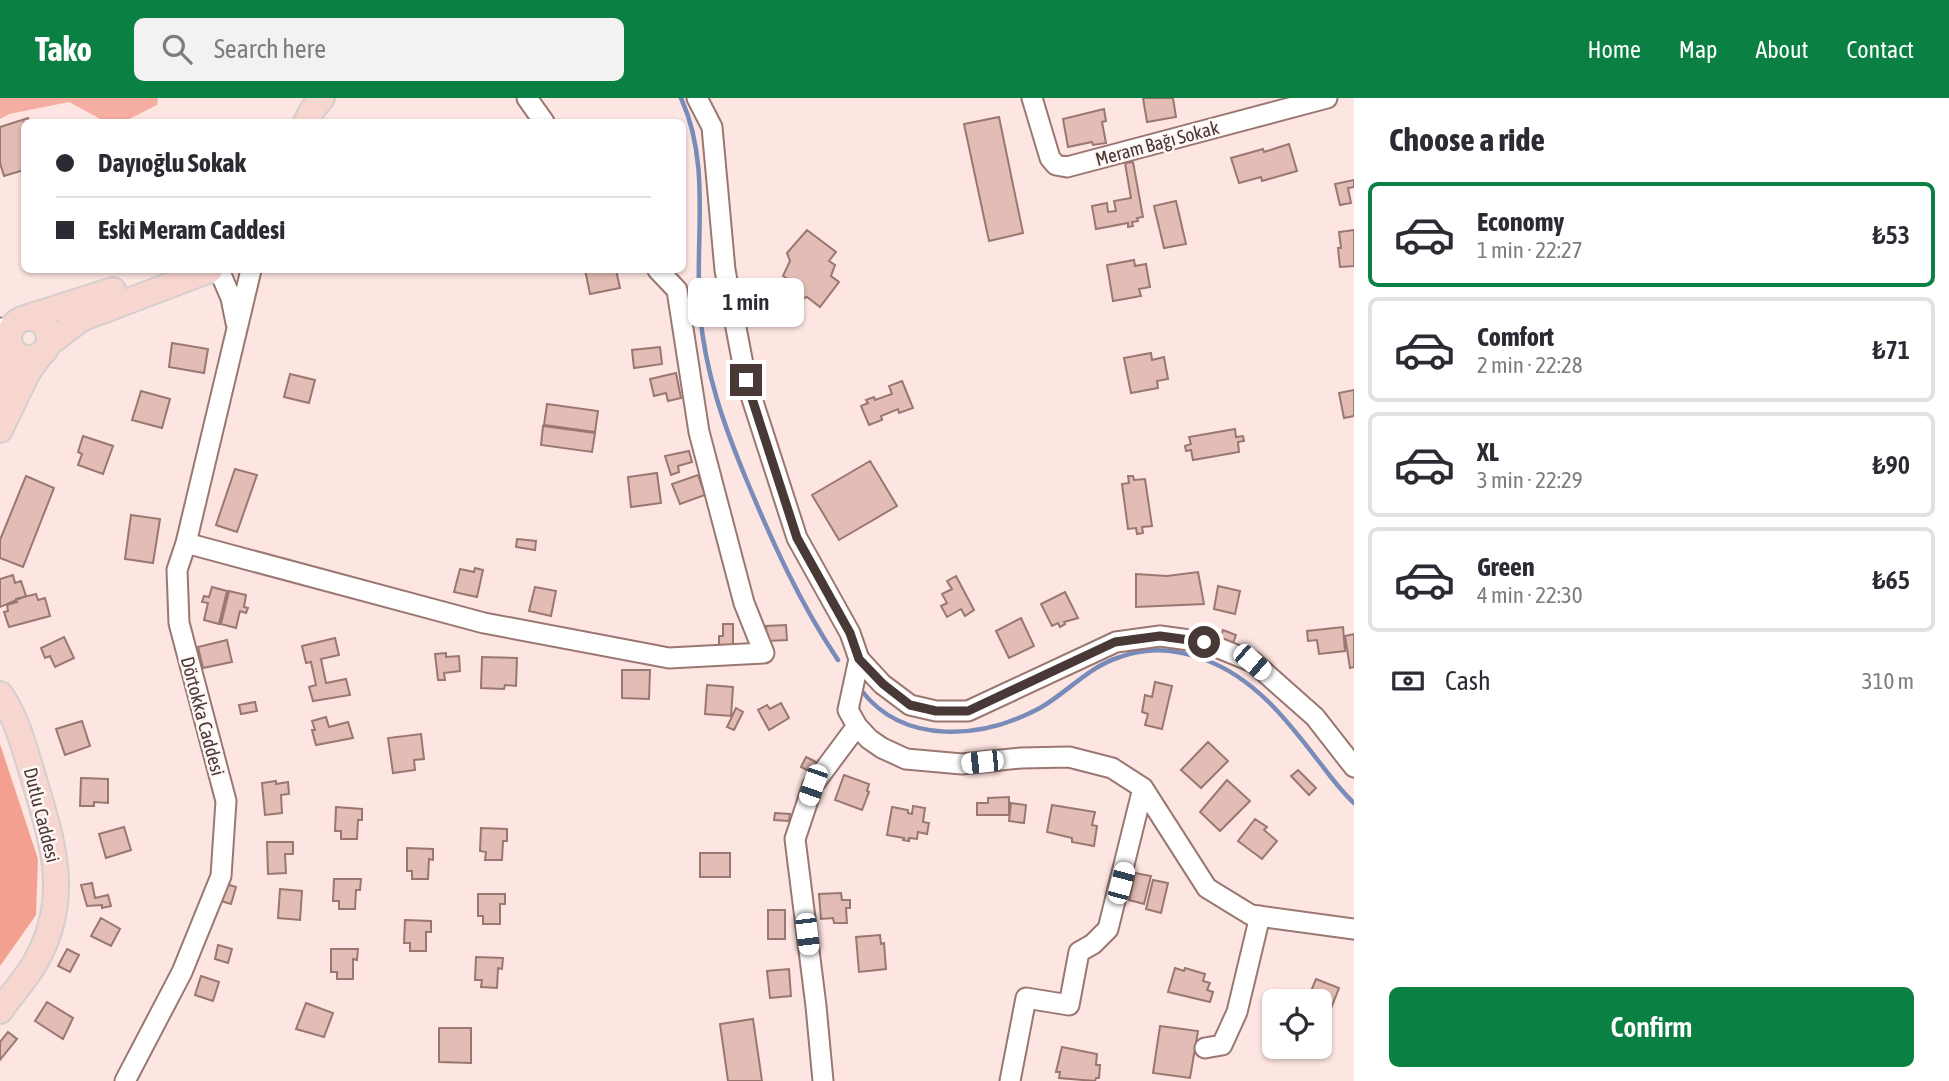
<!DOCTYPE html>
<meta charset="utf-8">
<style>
:root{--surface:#fff;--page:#f2f2f3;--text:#2b2b33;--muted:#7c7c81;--line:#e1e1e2;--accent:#0b8043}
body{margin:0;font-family:"Asap Condensed",sans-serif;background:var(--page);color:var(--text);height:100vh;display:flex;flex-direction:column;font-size:26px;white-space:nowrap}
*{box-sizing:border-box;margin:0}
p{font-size:23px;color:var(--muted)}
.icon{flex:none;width:38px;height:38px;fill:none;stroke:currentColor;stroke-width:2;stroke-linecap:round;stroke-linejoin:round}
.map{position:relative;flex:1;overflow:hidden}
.side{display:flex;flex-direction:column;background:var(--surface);width:595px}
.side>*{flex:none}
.guide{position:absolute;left:21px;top:21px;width:665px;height:154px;border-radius:10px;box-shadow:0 2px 5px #0004;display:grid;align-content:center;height:154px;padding:0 35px;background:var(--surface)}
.controls{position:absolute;left:1262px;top:891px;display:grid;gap:14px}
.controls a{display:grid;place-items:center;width:70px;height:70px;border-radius:10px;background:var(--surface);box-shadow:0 2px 5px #0004;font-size:35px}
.end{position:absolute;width:32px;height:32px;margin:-16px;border:9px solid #483836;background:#fff;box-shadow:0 0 0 4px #fff}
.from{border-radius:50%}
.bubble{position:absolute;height:49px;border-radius:10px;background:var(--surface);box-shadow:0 2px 5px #0004;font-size:23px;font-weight:600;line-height:49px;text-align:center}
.car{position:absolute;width:21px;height:42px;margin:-21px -10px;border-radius:9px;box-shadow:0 0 5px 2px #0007;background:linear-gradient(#fff 24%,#345 0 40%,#fff 0 76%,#345 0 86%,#fff 0)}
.guide b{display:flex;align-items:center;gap:24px;height:66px;font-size:26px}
.guide b+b{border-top:2px solid var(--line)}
.guide i{width:18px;height:18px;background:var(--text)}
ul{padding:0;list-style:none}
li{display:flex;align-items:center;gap:21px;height:105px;margin:0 14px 10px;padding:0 21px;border:4px solid var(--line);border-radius:10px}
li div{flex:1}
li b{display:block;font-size:26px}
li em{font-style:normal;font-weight:600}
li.current{border-color:var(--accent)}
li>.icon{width:63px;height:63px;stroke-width:1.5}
h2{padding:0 35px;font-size:32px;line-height:84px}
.pay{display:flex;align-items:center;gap:18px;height:77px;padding:0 35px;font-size:26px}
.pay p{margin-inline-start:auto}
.action{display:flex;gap:14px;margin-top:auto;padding:14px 35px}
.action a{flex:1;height:80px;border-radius:10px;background:var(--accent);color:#fff;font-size:28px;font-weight:600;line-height:80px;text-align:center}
header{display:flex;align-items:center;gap:42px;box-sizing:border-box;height:98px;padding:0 35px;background:var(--accent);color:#fff}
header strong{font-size:33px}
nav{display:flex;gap:38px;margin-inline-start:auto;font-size:24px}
.search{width:490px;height:63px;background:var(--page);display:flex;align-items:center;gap:18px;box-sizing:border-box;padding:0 24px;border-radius:10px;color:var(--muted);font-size:26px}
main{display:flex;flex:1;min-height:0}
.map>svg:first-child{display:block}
.green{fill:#f5aea1}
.forest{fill:#f3a091}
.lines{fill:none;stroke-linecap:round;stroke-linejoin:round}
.stream{stroke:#788bb9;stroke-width:4.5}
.building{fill:#e2bcb5;stroke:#9a7771;stroke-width:2}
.minor-casing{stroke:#9a7771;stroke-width:23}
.major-casing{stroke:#d3cfcf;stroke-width:28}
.minor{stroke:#fff;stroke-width:19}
.major{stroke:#f8d6d0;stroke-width:24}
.route{stroke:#483836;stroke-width:9}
.labels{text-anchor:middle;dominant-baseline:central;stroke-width:5;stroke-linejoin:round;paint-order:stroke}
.street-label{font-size:19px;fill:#483836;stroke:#fff7f5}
</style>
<header>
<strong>Tako</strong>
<div class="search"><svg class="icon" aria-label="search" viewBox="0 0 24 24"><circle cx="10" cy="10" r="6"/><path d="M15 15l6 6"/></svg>Search here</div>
<nav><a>Home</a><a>Map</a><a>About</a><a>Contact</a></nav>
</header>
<main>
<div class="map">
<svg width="1354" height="983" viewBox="0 0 1354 983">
<rect width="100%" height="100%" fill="#fde5e1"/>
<!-- green -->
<path class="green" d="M0,0H158L157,7L123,24H106L69,4L9,16L0,21Z"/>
<!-- forest -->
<path class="forest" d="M0,646L38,761L36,817L0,868Z"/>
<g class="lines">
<!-- stream -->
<path class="stream" d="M681,0C712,68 694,143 700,215C705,274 724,328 747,383C773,446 800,505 838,562
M861,592C904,648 982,641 1040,610C1068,594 1088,569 1120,559C1147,549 1176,551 1203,561C1254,579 1288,623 1320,665C1331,679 1341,693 1354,705"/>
</g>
<!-- building -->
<path class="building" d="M1143,0H1173L1176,19L1147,24Z
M1104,11L1106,23L1102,24L1106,45L1093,47L1092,44L1068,49L1063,21Z
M999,19L1023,135L989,143L964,26Z
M28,20L29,24H24V72L4,78L0,65V29Z
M1289,46L1297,73L1262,83L1261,79L1239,85L1231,60L1263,51L1264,54Z
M1133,64L1143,119L1137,120L1138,123L1132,124L1133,128L1128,129V125L1096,131L1092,108L1107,105L1108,114L1116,113L1114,103L1131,100L1125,65Z
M1354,82V89L1348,90L1351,105L1340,107L1335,86Z
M1176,103L1186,146L1164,150L1154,108Z
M807,132L836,154L829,163L835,167L831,178L839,184L820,209L807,199L799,202L792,184L783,178L790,163L787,155Z
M1354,132V168L1340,169L1338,150H1341L1339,134Z
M1134,162L1135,168L1146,166L1150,189L1139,191L1141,198L1113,203L1107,167Z
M585,172H616L620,190L590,196Z
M172,245L208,251L204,275L169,269Z
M660,249L662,266L634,270L632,252Z
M1151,255L1152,262L1164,259L1168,281L1157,283L1158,290L1131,295L1124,260Z
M676,275L681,300L668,303L666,295L654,298L650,281Z
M290,276L315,282L309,305L284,299Z
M902,283L913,310L899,315L898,311L881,318L882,322L869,327L861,308L868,305L866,302L874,299L875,302L892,296L889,288Z
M1354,292V318L1344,320L1339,295Z
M141,293L170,301L162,330L132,322Z
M547,306L598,313L595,334L544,327Z
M543,328L595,335L592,354L541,347Z
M1235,331L1236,339L1243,338L1244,343L1238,344L1239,354L1193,362L1191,352L1186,353L1185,348L1191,346L1189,339Z
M83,338L113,348L103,376L78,367L82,356L78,354Z
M689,353L692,364L678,368L679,374L671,377L665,358Z
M870,363L897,408L839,442L812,397Z
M235,371L257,377L237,434L216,427Z
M657,375L661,405L631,409L628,379Z
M698,377L705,397L680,406L672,386Z
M26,378L54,390L23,469L0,460V442Z
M1128,378H1133L1134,382L1145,381L1152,428L1142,429L1143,435L1137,436L1136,430L1128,431L1122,386L1129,385Z
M131,417L160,421L153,465L125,461Z
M517,441L536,443L535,452L516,449Z
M475,470L483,472L477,499L454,494L460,471L474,474Z
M1198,474L1204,506L1136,509V476L1167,478Z
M13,477L15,485L21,483L26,498L0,509V481Z
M956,478L974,512L965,518L961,511L947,519L941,508L947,505L942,496L952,491L947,483Z
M1218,488L1240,493L1235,516L1214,511Z
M212,489L227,493L219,526L204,522L208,505L202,504L204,498L209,499Z
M535,489L556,493L551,518L529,513Z
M229,493L246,497L244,509L248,510L246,515L240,513L236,530L221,526Z
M1065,494L1078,520L1064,524L1065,526L1060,529L1058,525L1052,528L1041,506Z
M36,496L38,502L45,500L50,518L9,529L4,514L8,513L7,507L17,504L16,501Z
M1021,520L1034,548L1009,560L996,533Z
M723,526H733V550H719V538H723Z
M786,527L787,542L767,543L766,528Z
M1343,529L1345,553L1319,556L1317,542L1308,543L1307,533Z
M1223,532L1236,537L1230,553L1217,549Z
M1354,536V569L1350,570L1345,538Z
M64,539L74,560L55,569L50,558L45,560L41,550Z
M335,540L339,557L321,561L326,585L346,581L350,597L313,603L309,589L316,587L311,564L306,565L302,548Z
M227,542L232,564L203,570L198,549Z
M446,555V559L459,558L460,573L444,575L445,582H438L435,556Z
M482,559L517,560L516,588L505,587L504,591L481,590Z
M622,572H650L649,601L622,600Z
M1155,584L1172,588L1162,631L1145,627L1148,616L1142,614L1145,597L1152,599Z
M707,587L733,589L731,618L705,616Z
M255,604L257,613L241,616L239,607Z
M781,605L789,620L769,632L758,612L767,607L770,611Z
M736,610L743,614L734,632L727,629Z
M326,619L329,629L348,624L353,640L316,647L312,632H315L312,623Z
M82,623L90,648L65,657L56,631Z
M421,636L424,661L414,662L415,672L393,675L388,640Z
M1208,644L1228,663L1201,690L1181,672Z
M806,659L816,664L811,674L801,669Z
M1298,672L1316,690L1309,697L1291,678Z
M844,677L869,686L867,693L869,694L862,712L835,702Z
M81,680L108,681V705L94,704V708H80Z
M1227,682L1250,703L1220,733L1200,714Z
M276,683V686L288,684L289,696L281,697L282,715L265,717L262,685Z
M1009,699V717H977V705H988V700Z
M1011,705L1026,707L1024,725L1009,723Z
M1052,707L1095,714L1092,727L1097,728L1094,748L1072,744V740L1047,734Z
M913,708L925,710L923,724L929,725L927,736L918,734L917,741L909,740V743L903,742L904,740L887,737L892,709L908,712V715L912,716Z
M336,709L362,711V722H358L357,741H341V733H335Z
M775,715L790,716L789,723L774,722Z
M1255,721L1267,729L1264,732L1277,743L1262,761L1238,743Z
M124,729L131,752L106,760L99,736Z
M481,730L507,731V743H503L502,762H485L486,754L480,753Z
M267,744H293V756H285L286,775L268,776Z
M407,750L433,751V762L429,761L428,781H412V773H407Z
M700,755H730V779H700Z
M1135,775L1151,778L1144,806L1129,802Z
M334,781H361L360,792H356L355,811H339V803H333Z
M1153,782L1168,785L1161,815L1146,811Z
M92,785L95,800L108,797L111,808L102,810V807L87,808L81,787Z
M226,786L236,789L231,806L221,803Z
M280,791L302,793L300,822L278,820Z
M841,795L842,802H850V810H846L847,825H834L833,820L821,821L819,796Z
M478,796H505V806H500V826H483V818H478Z
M768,812H785V841H768Z
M101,820L120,831L111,848L91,838Z
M405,822L431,823V834H426V853H410V845H404Z
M880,837L881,846L884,845L886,871L859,874L856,839Z
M218,847L232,851L228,865L215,861Z
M67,851L79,857L70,874L58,868Z
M331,851H358L357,862L353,861V881H337V874H331Z
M476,859L503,860L502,871L498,870L497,890L481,889L482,882H475Z
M1175,870L1184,873L1185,870L1205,876L1203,883L1210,885L1207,892L1213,894L1210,904L1168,894Z
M789,871L791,898L770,900L767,873Z
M201,878L219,884L213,903L195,897Z
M1316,881L1339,890L1330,913L1320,909V903H1307Z
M47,904L73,920L63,941L35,923Z
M306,905L333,915L324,939L296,931Z
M753,921L762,983H728L720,926Z
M1160,928L1198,933L1190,980L1153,975Z
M439,930H471V965L439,964Z
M8,934L17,941L0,962V944Z
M1062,949L1097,956L1096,967H1100L1099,980H1096L1095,983L1059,980L1060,974H1056Z"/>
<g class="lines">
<!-- minor casing -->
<g class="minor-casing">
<path id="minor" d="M527,0L544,24
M697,0L712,29L725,172L746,282L797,440L850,535L859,561L848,612L857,628L869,641L882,650L906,661L962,666L1021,660L1069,659L1112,670L1143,690L1207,790L1251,817L1354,831
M1032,0L1050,60L1056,67L1067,69L1327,0
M219,172L231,200L236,225
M0,230L10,233
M186,445L484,525L669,560L764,555L744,505L699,334L677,192L658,172
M859,561L882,586L910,607L936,613H968L1116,544L1160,538L1204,544L1253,564L1315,619L1354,669
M1205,950L1222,947L1237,914L1260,818
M125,983L182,874L221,778L226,703L179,525L177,472L186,445L251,172
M823,983L816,908L795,741L813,687L857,628
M1010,983L1026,900L1069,907L1079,854L1093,846L1108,831L1143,690"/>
</g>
<!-- major casing -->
<g class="major-casing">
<path id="major" d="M306,24L313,11L322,0
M9 240a20 20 0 1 1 40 0a20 20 0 1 1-40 0Z
M25,220L113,192
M48,246L81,221L210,172
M0,298L9,246
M0,332L28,274L41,256
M0,596C18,621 26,656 35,685C54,749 71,802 35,865C25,882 11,897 0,913"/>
</g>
<!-- minor -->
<use href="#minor" class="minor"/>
<!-- major -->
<use href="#major" class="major"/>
</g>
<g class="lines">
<!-- route -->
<path class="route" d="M746,282L797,440L850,535L859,561L883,586L910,607L936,613H968L1115,544L1160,538L1204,544"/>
</g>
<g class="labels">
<!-- street labels -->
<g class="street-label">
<text transform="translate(1157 45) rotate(-15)">Meram Bağı Sokak</text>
<text transform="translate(203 618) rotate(75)">Dörtokka Caddesi</text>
<text transform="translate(42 717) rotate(76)">Dutlu Caddesi</text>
</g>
</g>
</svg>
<div class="controls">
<a><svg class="icon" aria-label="locate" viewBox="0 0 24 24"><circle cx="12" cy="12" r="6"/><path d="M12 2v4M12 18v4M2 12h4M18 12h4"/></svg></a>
</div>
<i class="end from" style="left:1204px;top:544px"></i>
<i class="end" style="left:746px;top:282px"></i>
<div class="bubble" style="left:688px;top:180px;width:116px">1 min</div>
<i class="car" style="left:1252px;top:564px;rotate:131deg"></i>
<i class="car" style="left:982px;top:664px;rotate:264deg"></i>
<i class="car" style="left:813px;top:687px;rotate:199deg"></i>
<i class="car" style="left:1121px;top:785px;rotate:15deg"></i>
<i class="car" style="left:807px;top:836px;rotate:173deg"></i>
<div class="guide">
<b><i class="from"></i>Dayıoğlu Sokak</b>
<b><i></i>Eski Meram Caddesi</b>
</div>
</div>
<section class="side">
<h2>Choose a ride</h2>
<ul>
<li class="current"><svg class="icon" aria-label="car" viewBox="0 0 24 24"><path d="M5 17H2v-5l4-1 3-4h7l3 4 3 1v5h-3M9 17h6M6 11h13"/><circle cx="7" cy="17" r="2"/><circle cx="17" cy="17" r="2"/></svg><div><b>Economy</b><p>1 min · 22:27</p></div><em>₺53</em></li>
<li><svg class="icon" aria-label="car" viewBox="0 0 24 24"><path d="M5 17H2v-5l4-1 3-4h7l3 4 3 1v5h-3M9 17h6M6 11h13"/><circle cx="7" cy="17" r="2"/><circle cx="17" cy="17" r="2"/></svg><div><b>Comfort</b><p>2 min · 22:28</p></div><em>₺71</em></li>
<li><svg class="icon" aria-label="car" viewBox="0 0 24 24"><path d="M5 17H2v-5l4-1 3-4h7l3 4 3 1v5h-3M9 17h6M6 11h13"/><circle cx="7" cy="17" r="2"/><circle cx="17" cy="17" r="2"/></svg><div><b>XL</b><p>3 min · 22:29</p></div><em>₺90</em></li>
<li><svg class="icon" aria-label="car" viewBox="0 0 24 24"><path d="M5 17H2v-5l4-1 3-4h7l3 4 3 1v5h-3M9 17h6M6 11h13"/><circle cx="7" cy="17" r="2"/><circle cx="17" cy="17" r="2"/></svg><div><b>Green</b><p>4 min · 22:30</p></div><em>₺65</em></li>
</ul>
<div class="pay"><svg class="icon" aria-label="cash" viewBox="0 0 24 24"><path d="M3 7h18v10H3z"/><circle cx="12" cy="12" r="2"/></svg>Cash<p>310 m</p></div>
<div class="action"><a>Confirm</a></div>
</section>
</main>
